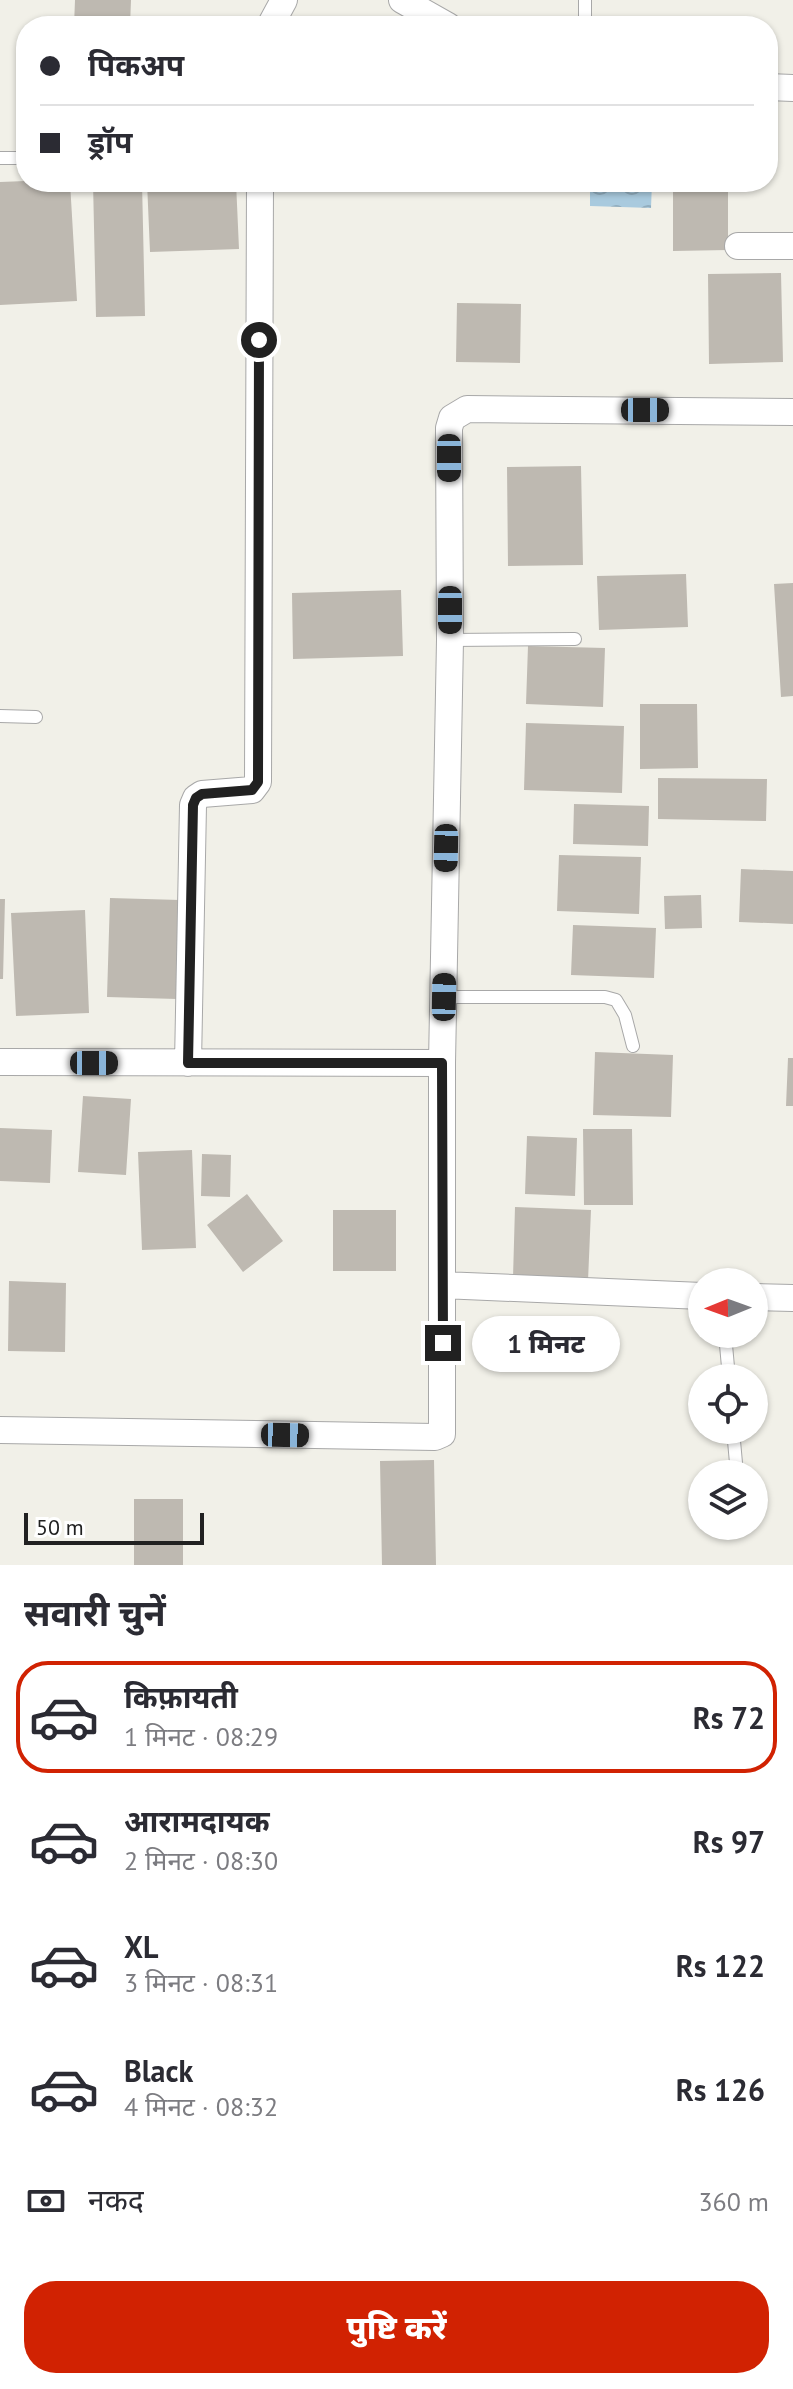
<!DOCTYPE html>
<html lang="hi">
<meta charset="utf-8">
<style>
:root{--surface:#fff;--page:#f2f2f3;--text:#2b2b33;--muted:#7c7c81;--line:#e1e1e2;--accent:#d12202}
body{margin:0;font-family:"PT Sans","Noto Sans Devanagari",sans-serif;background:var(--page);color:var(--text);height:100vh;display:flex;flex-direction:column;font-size:30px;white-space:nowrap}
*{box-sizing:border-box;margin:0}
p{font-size:26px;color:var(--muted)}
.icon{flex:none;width:44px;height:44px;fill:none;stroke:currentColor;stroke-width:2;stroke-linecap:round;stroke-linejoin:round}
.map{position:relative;height:1565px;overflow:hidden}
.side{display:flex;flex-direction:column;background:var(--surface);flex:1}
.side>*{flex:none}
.top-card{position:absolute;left:16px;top:16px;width:762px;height:176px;border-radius:32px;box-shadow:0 2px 6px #0004;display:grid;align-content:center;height:176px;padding:0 24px;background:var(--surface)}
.needle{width:52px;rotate:269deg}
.fabs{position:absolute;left:688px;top:1268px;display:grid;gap:16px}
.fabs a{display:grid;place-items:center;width:80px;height:80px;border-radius:50%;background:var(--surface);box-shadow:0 2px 6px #0004;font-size:40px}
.scale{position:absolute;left:24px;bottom:20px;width:180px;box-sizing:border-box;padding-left:8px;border:4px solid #212121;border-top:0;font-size:22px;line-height:28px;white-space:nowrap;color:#212121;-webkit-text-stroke:6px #fff;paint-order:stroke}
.end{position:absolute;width:36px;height:36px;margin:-18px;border:10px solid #212121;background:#fff;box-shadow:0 0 0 4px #fff}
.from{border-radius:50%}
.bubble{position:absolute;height:56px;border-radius:28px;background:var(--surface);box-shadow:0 2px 6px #0004;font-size:26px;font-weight:800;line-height:56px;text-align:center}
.car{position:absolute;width:24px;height:48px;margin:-24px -12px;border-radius:10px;box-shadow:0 0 6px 2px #0007;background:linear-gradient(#222 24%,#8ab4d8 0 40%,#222 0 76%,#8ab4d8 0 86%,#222 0)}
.top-card b{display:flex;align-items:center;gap:28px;height:76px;font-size:30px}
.top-card b+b{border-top:2px solid var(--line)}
.top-card i{width:20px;height:20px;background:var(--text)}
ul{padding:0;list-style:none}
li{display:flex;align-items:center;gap:24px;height:112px;margin:0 16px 12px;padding:0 8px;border:4px solid transparent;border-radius:32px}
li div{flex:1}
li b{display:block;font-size:30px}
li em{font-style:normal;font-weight:800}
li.current{border-color:var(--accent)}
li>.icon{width:72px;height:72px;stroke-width:1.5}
h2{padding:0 24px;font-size:36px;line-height:96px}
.pay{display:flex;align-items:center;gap:20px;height:88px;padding:0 24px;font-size:30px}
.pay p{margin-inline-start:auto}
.action{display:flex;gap:16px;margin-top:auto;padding:16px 24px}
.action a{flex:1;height:92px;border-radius:32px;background:var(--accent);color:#fff;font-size:32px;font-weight:800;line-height:92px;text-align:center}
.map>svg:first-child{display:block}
.water{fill:url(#water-waves)}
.building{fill:#beb9b1}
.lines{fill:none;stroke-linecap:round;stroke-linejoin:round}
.service-casing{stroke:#a8a8a8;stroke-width:14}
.minor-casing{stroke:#a8a8a8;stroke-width:28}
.service{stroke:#fff;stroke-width:12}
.minor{stroke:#fff;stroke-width:26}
.route{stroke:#212121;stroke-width:10}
</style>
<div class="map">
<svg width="793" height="1565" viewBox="0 0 793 1565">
<defs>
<pattern id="water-waves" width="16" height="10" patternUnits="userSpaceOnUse" patternTransform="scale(2)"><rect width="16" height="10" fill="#a9cade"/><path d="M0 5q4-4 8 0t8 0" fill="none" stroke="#91adbe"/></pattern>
</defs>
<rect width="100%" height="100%" fill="#f1f0e8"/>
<!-- water -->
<path class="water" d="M590,182H652L651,208L590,206Z"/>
<!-- building -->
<path class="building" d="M75,0H131L130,26H74Z
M136,20H185V26H136Z
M26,181L70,182L77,301L0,305V182Z
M93,182H142L145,316L96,317Z
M147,182H236L239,249L150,252Z
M673,182H728V250L673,251Z
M781,273L783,362L709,364L708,274Z
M457,303L521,304L520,363L456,362Z
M581,466L583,565L508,566L507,467Z
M686,574L688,627L599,630L597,576Z
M793,583V696L781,697L774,584Z
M401,590L403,656L293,659L292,593Z
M528,646L605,648L603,707L526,704Z
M640,704H697L698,768L640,769Z
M526,723L624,726L622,793L524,790Z
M658,778L767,779L766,821L658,819Z
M574,804L649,806L648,846L573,844Z
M559,855L641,857L639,914L557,911Z
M741,869L793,871V924L739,922Z
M701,895L702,928L665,929L664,896Z
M110,898L180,900L177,999L107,997Z
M0,899H5L3,979H0Z
M85,910L89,1013L16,1016L11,913Z
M573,925L656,928L654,978L571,975Z
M595,1052L673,1055L671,1117L593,1115Z
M788,1058H793V1106H786Z
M83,1096L131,1099L126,1175L78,1172Z
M0,1128L52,1130L50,1183L0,1181Z
M583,1129H632L633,1205H584Z
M527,1136L577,1138L575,1196L525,1194Z
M192,1150L196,1248L142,1250L138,1152Z
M202,1154L231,1155L230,1197L201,1196Z
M247,1194L283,1241L243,1272L207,1225Z
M515,1207L591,1210L588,1281L513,1278Z
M333,1210H396V1271H333Z
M9,1281L66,1283L65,1352L8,1351Z
M434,1460L436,1565H382L380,1461Z
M134,1499H183V1565H134Z"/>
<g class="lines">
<!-- service casing -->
<g class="service-casing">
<path id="service" d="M585,26V0
M0,158H26
M450,640L575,639
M0,716L36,717
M444,997H605L616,1000L625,1015L633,1046
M725,1334L729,1378
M733,1430L737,1474"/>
</g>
<!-- minor casing -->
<g class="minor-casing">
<path id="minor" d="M402,0L448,26
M270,26L284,0
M768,87L793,88
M738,246H793
M0,1062L442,1063L450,640L449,428L452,418L467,409L793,412
M188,1063L193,805L196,798L202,794L252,790L258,782L260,182
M442,1285L702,1296
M754,1297L793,1298
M0,1430L435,1437L442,1434V1063"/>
</g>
<!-- service -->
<use href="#service" class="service"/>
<!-- minor -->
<use href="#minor" class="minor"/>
</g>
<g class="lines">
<!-- route -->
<path class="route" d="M259,340L258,782L252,790L202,794L196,798L193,805L188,1063H442L443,1343"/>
</g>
</svg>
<div class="fabs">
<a><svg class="needle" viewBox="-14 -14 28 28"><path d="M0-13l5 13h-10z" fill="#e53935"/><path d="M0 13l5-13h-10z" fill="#7c7c81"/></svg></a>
<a><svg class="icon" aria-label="locate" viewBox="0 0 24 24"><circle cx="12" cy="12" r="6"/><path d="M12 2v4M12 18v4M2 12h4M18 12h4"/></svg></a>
<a><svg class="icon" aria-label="layers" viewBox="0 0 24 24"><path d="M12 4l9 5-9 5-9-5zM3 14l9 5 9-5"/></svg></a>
</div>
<div class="scale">50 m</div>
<i class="end from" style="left:259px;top:340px"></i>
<i class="end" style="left:443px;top:1343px"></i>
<div class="bubble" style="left:472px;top:1316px;width:148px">1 मिनट</div>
<i class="car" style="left:645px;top:410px;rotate:90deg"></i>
<i class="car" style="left:449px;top:458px;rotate:180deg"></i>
<i class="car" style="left:450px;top:610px;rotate:180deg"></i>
<i class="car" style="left:446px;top:848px;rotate:181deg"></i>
<i class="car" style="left:444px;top:997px;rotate:1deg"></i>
<i class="car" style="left:94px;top:1063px;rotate:90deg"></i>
<i class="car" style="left:285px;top:1435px;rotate:91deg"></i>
<div class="top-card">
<b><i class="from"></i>पिकअप</b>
<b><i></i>ड्रॉप</b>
</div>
</div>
<section class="side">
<h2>सवारी चुनें</h2>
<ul>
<li class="current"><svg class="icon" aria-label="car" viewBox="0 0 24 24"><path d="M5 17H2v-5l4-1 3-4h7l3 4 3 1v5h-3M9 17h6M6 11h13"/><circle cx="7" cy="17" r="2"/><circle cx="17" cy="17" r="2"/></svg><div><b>किफ़ायती</b><p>1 मिनट · 08:29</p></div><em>Rs 72</em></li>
<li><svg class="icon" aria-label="car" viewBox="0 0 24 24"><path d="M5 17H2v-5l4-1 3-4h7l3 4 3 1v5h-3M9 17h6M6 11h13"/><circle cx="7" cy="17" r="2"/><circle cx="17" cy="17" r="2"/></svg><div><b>आरामदायक</b><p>2 मिनट · 08:30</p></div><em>Rs 97</em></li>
<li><svg class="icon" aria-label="car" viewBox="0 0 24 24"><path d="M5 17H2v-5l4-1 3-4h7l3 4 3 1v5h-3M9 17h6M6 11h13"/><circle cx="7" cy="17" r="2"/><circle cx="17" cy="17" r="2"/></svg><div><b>XL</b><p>3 मिनट · 08:31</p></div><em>Rs 122</em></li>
<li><svg class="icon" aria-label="car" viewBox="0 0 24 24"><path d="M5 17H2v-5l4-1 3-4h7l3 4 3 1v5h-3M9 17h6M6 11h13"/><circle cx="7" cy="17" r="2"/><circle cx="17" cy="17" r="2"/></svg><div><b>Black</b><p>4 मिनट · 08:32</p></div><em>Rs 126</em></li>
</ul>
<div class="pay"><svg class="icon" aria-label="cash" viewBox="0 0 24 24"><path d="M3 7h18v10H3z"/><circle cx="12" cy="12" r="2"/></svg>नकद<p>360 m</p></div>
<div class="action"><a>पुष्टि करें</a></div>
</section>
